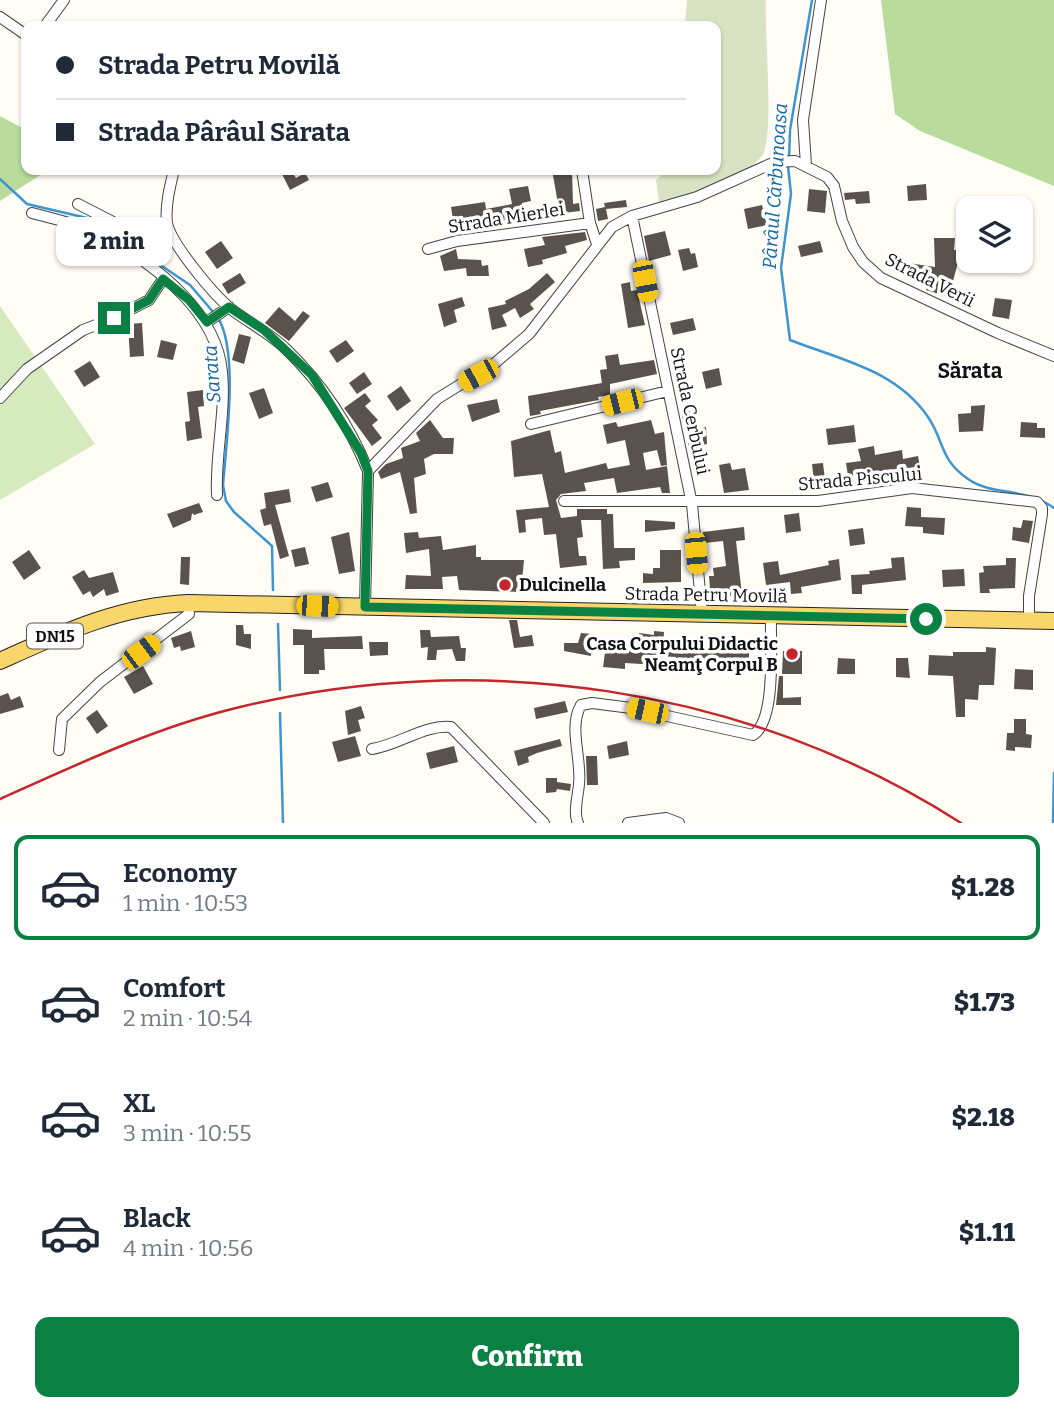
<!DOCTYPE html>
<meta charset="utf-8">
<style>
:root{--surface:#fff;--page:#f6f6f7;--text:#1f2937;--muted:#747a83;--line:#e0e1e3;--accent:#0b8043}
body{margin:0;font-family:Bitter,serif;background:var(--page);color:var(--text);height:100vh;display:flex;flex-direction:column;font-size:26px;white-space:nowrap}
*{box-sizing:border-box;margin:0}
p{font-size:23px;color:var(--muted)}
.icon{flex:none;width:38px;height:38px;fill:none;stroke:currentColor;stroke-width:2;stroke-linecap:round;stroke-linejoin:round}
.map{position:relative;height:823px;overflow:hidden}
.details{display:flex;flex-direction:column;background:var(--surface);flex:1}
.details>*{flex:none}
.guide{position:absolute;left:21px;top:21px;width:700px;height:154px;border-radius:14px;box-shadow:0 2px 5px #0004;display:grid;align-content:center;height:154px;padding:0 35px;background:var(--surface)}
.controls{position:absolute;left:956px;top:196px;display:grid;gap:14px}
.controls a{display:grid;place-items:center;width:77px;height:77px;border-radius:14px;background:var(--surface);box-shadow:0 2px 5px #0004;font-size:35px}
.end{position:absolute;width:32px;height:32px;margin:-16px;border:9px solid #0b8043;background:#fff;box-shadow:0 0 0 4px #fff}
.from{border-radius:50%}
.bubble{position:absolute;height:49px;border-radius:14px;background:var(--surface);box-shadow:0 2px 5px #0004;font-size:23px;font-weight:800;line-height:49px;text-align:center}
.car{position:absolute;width:21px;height:42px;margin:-21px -10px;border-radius:9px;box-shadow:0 0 5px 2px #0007;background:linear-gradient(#f5c518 24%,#345 0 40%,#f5c518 0 76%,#345 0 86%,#f5c518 0)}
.guide b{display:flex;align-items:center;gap:24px;height:66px;font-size:26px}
.guide b+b{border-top:2px solid var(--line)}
.guide i{width:18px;height:18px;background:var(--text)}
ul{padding:12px 0 0;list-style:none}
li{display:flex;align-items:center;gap:21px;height:105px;margin:0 14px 10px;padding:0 21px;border:4px solid transparent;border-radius:14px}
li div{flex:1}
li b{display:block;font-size:26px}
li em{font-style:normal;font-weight:800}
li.current{border-color:var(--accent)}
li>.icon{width:63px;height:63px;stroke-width:1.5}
.primary-button{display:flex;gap:14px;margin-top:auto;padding:14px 35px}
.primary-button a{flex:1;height:80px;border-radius:14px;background:var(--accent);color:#fff;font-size:28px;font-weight:800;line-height:80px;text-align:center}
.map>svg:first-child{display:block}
.green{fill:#d5ebbd}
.forest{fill:#b9dc9c}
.cemetery{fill:#d9e3c4}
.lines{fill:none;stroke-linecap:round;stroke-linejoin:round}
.stream{stroke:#3f96cf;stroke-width:2.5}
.building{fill:#5a524d}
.street-casing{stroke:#444;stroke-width:12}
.primary-casing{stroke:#222;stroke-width:18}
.street{stroke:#fff;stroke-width:10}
.primary{stroke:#f9d66b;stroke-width:16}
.rail{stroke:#c4262e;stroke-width:2.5}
.route{stroke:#0b8043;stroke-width:9}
.poi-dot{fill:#c4262e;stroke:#fff;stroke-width:2.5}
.labels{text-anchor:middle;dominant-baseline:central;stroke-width:7;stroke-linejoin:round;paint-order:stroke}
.shield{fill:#fff;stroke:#585858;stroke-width:2}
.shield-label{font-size:16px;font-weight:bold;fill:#111}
.street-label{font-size:18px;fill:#111;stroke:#fff}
.poi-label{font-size:18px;font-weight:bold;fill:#111;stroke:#fff;text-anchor:start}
.water-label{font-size:19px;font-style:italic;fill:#1768a6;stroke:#fff}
.quarter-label{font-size:21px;font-weight:bold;fill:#111;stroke:#fff}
</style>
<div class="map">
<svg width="1054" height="823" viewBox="0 0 1054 823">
<rect width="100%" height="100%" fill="#fffdf5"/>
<!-- green -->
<path class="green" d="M0,306L95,444L0,500Z"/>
<!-- forest -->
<path class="forest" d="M881,0H1054V186L920,131L895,114Z
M0,116L26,130V170H48L0,201Z"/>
<!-- cemetery -->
<path class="cemetery" d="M687,0H766C764,28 775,138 762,156C742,182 689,194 659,202L656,180L666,171L716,170V26H685Z"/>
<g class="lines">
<!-- stream -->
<path class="stream" d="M789,159L790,130L812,0
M788,166L791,194L781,268L790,340C841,360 896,370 928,417C945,442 939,459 968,479C992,496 1025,487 1054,508
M0,179L27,204L87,218L111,230
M119,237L190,285L214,313
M218,318C239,351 226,445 223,485L226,501L234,512L272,546L273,590
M278,624L280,690
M280,713L283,823
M1053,823L1054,773"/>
</g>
<!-- building -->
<path class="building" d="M280,170H291L296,178L305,173L309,180L290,190Z
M552,170H572L573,204L579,203L580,211L563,213L562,202L559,203L557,198Z
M926,184L927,200L908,201L907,186Z
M528,186L531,201L522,203L524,215L505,219L503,225L455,233L451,207L485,202L486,209L512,204L509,189Z
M809,189L827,191L825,213L807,211Z
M869,191L870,203L856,204L855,199L845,200L844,193Z
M626,200L627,207L606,209L608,219L598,221L596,209L605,207L604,203Z
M762,205L767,225L748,229L744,209Z
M665,231L671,255L649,261L644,236Z
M585,232L587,240L565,246L567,253L542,260L543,264L528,267L524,249L545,245L542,237Z
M934,238H955L954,250H959L961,262H958L949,297L926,290L927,281L905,276L908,263L935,267Z
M221,241L233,258L217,269L205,252Z
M820,241L823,252L801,257L798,246Z
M689,248L691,254L695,253L698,267L683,271L678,250Z
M456,249L458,259L481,260L482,266L488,265L489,276H467L466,268L444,271L440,256Z
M240,273L246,283L228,294L222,284Z
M547,273L555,282L530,304L534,309L520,318L515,308L502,315L507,326L492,330L488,308L506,304L505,301L529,289Z
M630,282L631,291L637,290L645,325L628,328L621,284Z
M462,297L465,306L454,310L457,322L444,327L438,304Z
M995,298L1012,300L1009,319L992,316Z
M279,307L295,321L303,311L310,316L289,341L265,323Z
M693,318L696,330L673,335L670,323Z
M142,323L144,356L130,357L128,324Z
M239,334L251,337L244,364L232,360Z
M161,340L177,344L173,360L157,357Z
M346,340L354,351L337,363L329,351Z
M618,354L620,365L654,360L657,374L610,384V395L598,397L599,400L540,411L541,414L530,416L528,396L602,383L600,370L607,369L605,356Z
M90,361L100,377L84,387L74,371Z
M719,368L722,385L706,389L702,372Z
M364,372L372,384L357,394L349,383Z
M401,386L411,401L397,411L387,396Z
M264,388L273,413L259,419L249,393Z
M203,390L204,406L198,407L202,438L187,441L185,422L190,421L187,392Z
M365,393L371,401L365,406L378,420L372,425L382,438L372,446L344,408Z
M497,399L500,412L472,422L467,405Z
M985,405L983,431L959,432L958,414L971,413V406Z
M689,409L693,430L706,427L707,444L689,448L681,411Z
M430,420L443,438H454L453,454H434L424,459L426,474L414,478L417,513L410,514L400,472L381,479L378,472L386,464L403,458L401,448L420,441L416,433Z
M651,420L655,434L664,432L667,465L661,466L657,450L643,453L646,470L667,466L670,493H662L660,487L617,493L614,478L584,483L586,491L561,494L556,500L561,518L577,516V509H607V514H613L614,548H635V560L619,561L620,568L603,569L601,520H581L583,537L577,538L579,556H586L587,565L560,568L556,534L544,535L542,518L525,520L526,532L519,533L516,510L549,507L542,474L514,477L511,441L550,430L555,453L561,451L565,473L606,463L608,469L630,465L625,440L607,444L603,425L616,422L618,427Z
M1021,422L1037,423V428H1045V438L1020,437Z
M854,425L856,442L828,445L826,429Z
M874,446L875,455L902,450L903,459L918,456L921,472L909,474L908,469L848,476L846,463L861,461L858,449Z
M730,463L732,470L745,468L749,490L724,493L719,465Z
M823,463L826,489L815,491L812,464Z
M328,482L333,497L316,502L311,487Z
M289,489L291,502L275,505L289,556L280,559L271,524L264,526L260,510L266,508L264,493Z
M199,503L203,512L194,515L192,513L191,520L173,528L167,514Z
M907,507L921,508V517L945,518L944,535L923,533V527L905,526Z
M799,513L801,531L786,533L784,515Z
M645,520L675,522V529L645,532Z
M1023,520L1033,521L1029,543L1012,540L1013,527L1021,528Z
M744,527L745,540L736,541L742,595L730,596L729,591L710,589L709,576H714L713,568L726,566L723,541L704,543L703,532Z
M863,528L865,544L850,546L848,530Z
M349,532L355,571L339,574L331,537Z
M418,532L419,538L441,536L443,550L476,545V557H481V560H524L521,592L459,590L457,576L442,577L443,589H405L406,575L431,576L429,549L406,553L404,533Z
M305,547L309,564L295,567L291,550Z
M29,550L41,568L24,580L12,562Z
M660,550H681V582L643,583V573L653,574V568H660Z
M181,557H190L189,585L180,584Z
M904,557L906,580L862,585V594H852L851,575L870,574L869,571L892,568L891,558Z
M1006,558H1016L1015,588L989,589L990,593H980L979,573L984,572L983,566L1006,565Z
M839,559L841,580L801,587L802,593L791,594L790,582L766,585L763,563L778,561L780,575L829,565L828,561Z
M964,569L965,586L943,587L942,570Z
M84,570L89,578L113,572L119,592L106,596L104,589L93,597L90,591L83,595L72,577Z
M509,620H517L520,637L532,635L534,646L514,648Z
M236,625H243L244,634H251V649L236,645Z
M293,629L312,630V638L362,636L363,649H324L325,670H319V674H304V645H293Z
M420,630H430L431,637L459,636L461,648H466L465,661H456L452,649L437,650L436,660H427L428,647L421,648Z
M191,631L195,647L181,651L180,646L174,648L171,638Z
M654,631L664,632L663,645H701L702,638L735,636V643L749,644V662L728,661V670H719L676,666V657L658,656L657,665L625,663V669L603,667L607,638L617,639L616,646L638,647L639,633L654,635Z
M581,633L592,634L591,656L564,651V643H578Z
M369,642H388V655L370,656Z
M986,647L996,648L994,685H979L978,700L965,699V717H956L953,676L928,675L929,655L953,656V652H986Z
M783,651H802V674H782Z
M838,658L855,659V674H837Z
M896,658H908L910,678L896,677Z
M143,666L153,684L134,694L124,677Z
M1015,669L1033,670V690L1014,689Z
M779,676H783V698L801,697V705H776Z
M8,693L11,700L20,696L24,707L0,714V696Z
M565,701L568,712L536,719L534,708Z
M361,706L365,718L358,720L361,731L348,735L345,711Z
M97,710L108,726L97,734L86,718Z
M1014,719H1026V734L1032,735L1031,748L1015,747V751L1006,750L1007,733H1014Z
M355,736L361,756L338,762L332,742Z
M560,739L562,746L537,753L528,757L529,762L518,766L514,751Z
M627,741L629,755L609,759L607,746Z
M454,746L458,762L430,769L426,753Z
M586,756H597L598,785H587Z
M546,778H557V782L571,784L570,791L557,789L556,792L546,793Z"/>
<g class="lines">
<!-- street casing -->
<g class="street-casing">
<path id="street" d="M0,17L26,35
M45,26L64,0
M806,165L803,120L821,0
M174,170C170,186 165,206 167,223C171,244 214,295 231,309C249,323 270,333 287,350C322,384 350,426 368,471L365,607
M582,170L590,223L597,244
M78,204L115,223L117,227L113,241
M32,213C59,220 89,227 113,241C160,269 217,314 222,372C226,413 215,454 217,495
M632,216L692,504L702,614
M428,249L457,241L590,223
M207,322L229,307
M0,398L27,369L83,330L114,318L149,300L163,279
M531,424L668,391
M368,471L437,399L495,363L529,334L612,227L632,216L697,197L775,162L795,161L827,177L834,186L842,221L853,247L863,262L881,278L998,333L1054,356
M564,501H818L912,488L1037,502L1042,508V514L1029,596V621
M372,749C399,745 425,724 451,727L544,823
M59,750L62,719L100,682L189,614L188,603
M578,823C573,813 578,796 579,784C582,759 568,727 581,705L592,703L631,708L753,735C777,720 770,643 771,616
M628,823L666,818L679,823"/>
</g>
<!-- primary casing -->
<g class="primary-casing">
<path id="primary" d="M0,661C62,633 119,606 188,603L1054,621"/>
</g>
<!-- street -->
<use href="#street" class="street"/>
<!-- primary -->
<use href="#primary" class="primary"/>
<!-- rail -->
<path class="rail" d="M0,799C76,765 152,729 232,709C477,647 748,686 961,823"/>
</g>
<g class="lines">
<!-- route -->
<path class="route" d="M114,318L149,300L163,279L189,300L207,322L229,307L264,330L312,375L361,453L368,471L365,607L926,619"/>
</g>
<!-- markers -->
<g class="poi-dot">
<circle cx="505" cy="585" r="7"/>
<circle cx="792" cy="654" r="7"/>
</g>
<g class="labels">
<!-- shield labels -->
<rect class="shield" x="27" y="623.5" width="56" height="25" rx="5"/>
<g class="shield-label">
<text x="55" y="636">DN15</text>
</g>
<!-- street labels -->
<g class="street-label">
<text transform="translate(506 218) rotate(-9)">Strada Mierlei</text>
<text transform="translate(930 280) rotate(27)">Strada Verii</text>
<text transform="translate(690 411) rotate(78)">Strada Cerbului</text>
<text transform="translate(860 479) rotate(-5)">Strada Piscului</text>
<text transform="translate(706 595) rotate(1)">Strada Petru Movilă</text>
</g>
<!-- poi labels -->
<g class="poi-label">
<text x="519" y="585">Dulcinella</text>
<text x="778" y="644" text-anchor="end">Casa Corpului Didactic<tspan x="778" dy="21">Neamţ Corpul B</tspan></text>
</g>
<!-- water labels -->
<g class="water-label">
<text transform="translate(775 186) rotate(-86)">Pârâul Cărbunoasa</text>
<text transform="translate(212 374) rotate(-94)">Sarata</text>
</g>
<!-- quarter labels -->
<g class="quarter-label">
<text x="970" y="371">Sărata</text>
</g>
</g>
</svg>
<div class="controls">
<a><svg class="icon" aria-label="layers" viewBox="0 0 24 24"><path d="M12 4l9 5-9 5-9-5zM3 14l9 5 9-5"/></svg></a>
</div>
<i class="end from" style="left:926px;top:619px"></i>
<i class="end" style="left:114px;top:318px"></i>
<div class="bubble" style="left:56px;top:217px;width:116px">2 min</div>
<i class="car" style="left:645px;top:281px;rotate:169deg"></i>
<i class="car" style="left:478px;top:375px;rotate:242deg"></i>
<i class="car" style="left:622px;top:402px;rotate:256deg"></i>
<i class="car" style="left:696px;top:553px;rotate:175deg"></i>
<i class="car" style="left:317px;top:606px;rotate:92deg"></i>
<i class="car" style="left:141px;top:652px;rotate:53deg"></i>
<i class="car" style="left:647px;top:711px;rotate:282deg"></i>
<div class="guide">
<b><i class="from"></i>Strada Petru Movilă</b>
<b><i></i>Strada Pârâul Sărata</b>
</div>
</div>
<section class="details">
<ul>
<li class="current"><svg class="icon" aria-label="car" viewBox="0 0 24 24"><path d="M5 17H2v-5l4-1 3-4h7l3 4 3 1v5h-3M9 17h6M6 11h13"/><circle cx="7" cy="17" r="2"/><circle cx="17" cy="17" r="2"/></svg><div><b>Economy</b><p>1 min · 10:53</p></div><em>$1.28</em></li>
<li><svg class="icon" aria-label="car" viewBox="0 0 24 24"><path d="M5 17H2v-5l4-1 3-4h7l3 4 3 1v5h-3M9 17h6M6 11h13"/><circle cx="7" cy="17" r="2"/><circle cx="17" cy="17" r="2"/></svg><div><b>Comfort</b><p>2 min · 10:54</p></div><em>$1.73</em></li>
<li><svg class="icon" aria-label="car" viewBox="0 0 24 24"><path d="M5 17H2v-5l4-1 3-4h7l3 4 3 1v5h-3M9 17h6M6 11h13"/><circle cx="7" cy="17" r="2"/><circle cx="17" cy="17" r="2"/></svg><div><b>XL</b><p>3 min · 10:55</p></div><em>$2.18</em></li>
<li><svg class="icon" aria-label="car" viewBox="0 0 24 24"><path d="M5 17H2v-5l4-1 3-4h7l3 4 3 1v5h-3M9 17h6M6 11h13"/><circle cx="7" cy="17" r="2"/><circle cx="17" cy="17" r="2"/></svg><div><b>Black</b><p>4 min · 10:56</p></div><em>$1.11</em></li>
</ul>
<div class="primary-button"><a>Confirm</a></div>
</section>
